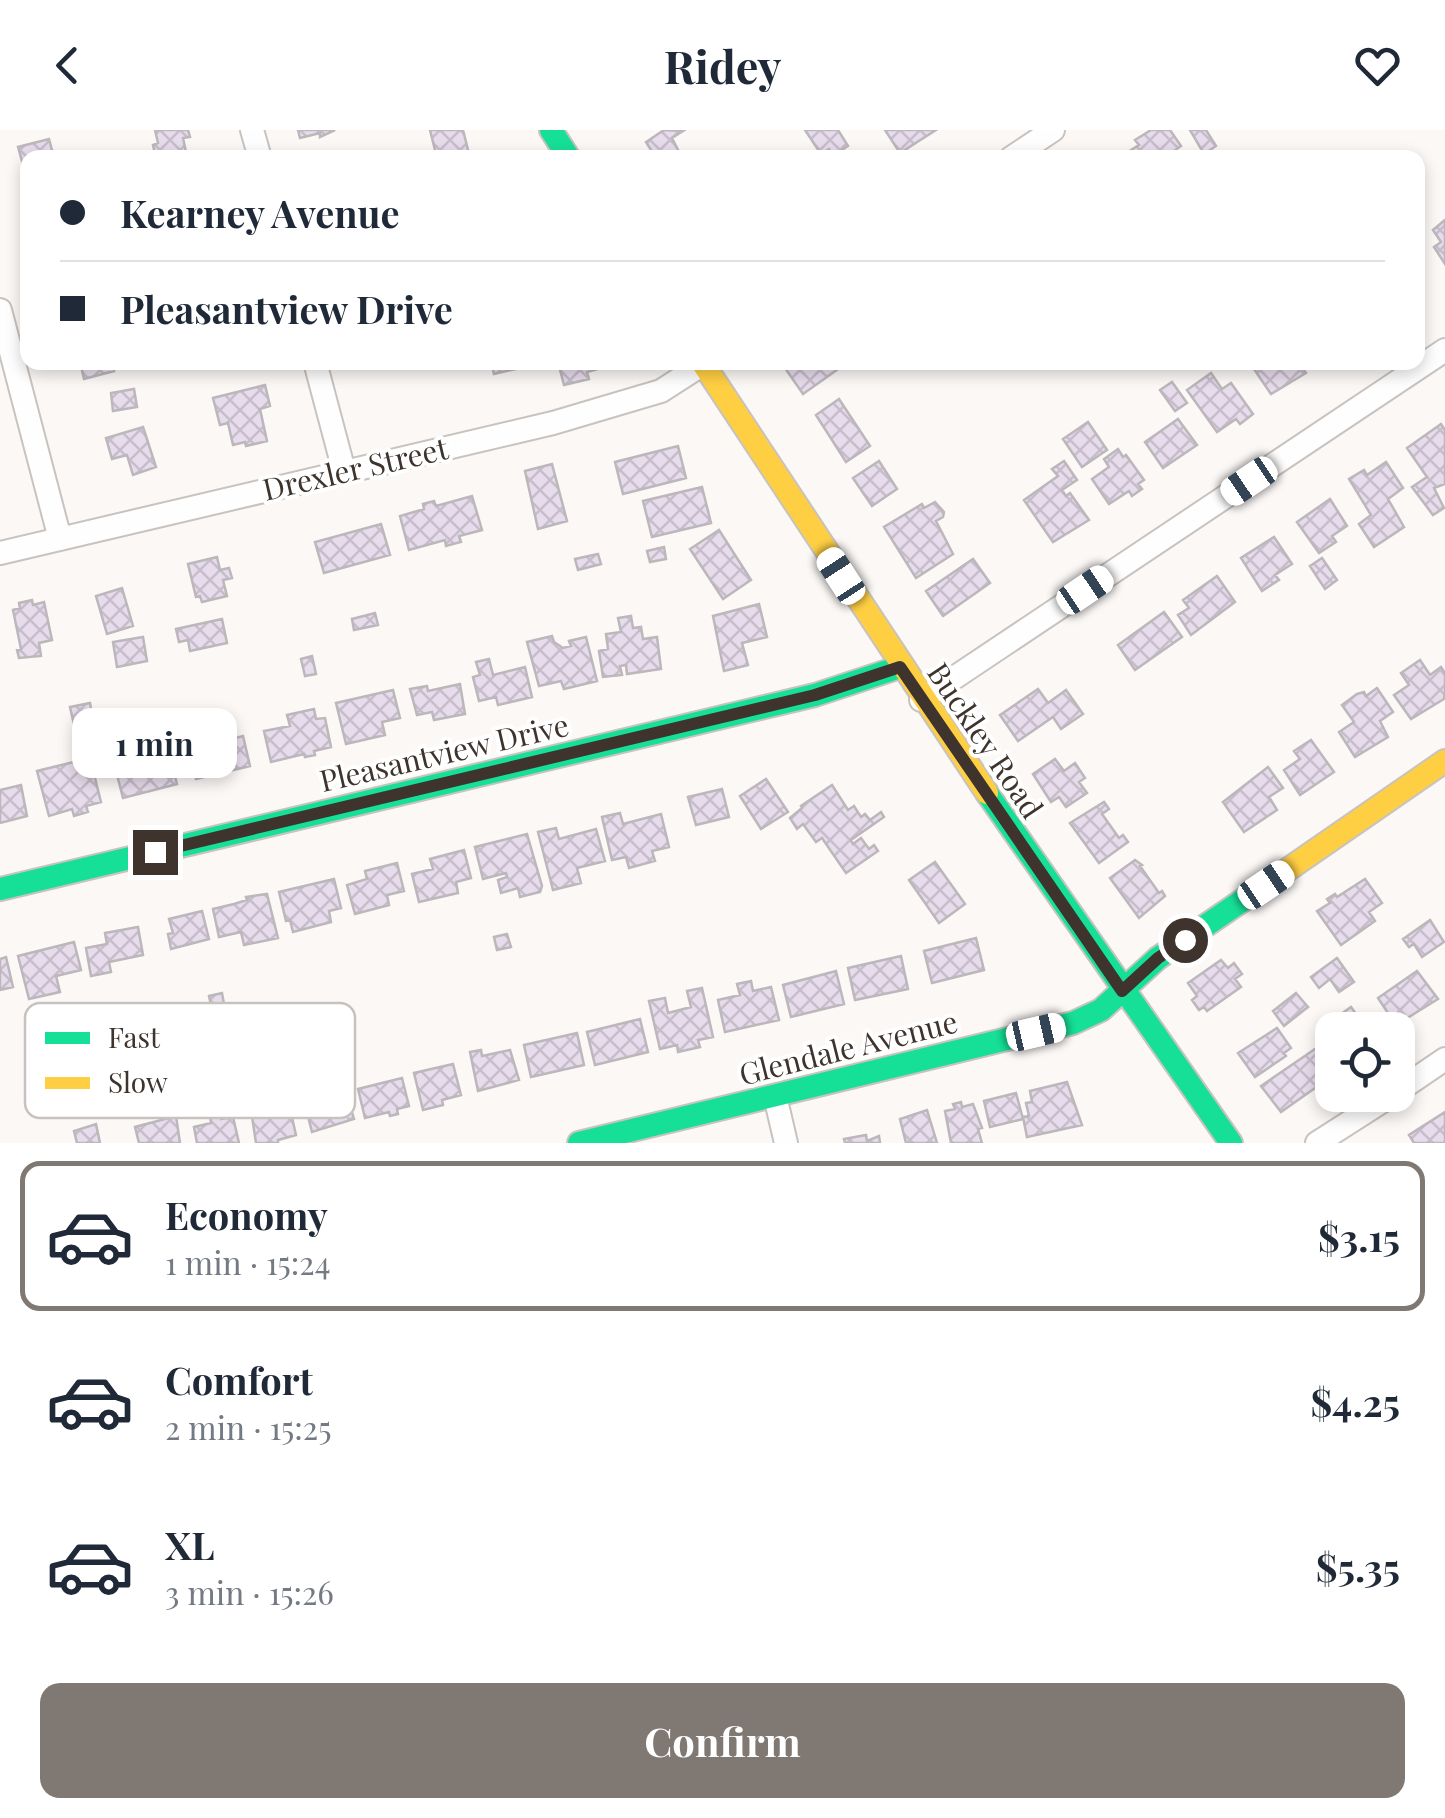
<!DOCTYPE html>
<meta charset="utf-8">
<style>
:root{--surface:#fff;--page:#f2f2f3;--text:#1f2937;--muted:#747a83;--line:#e0e1e3;--accent:#807973}
body{margin:0;font-family:"Playfair Display",serif;background:var(--page);color:var(--text);height:100vh;display:flex;flex-direction:column;font-size:38px;white-space:nowrap}
*{box-sizing:border-box;margin:0}
p{font-size:32px;color:var(--muted)}
.icon{flex:none;width:55px;height:55px;fill:none;stroke:currentColor;stroke-width:2;stroke-linecap:round;stroke-linejoin:round}
.map{position:relative;height:1013px;overflow:hidden}
.drawer{display:flex;flex-direction:column;background:var(--surface);flex:1}
.drawer>*{flex:none}
.top-card{position:absolute;left:20px;top:20px;width:1405px;height:220px;border-radius:20px;box-shadow:0 5px 15px #0003;display:grid;align-content:center;height:220px;padding:0 40px;background:var(--surface)}
.fabs{position:absolute;left:1315px;top:882px;display:grid;gap:20px}
.fabs a{display:grid;place-items:center;width:100px;height:100px;border-radius:20px;background:var(--surface);box-shadow:0 5px 15px #0003;font-size:50px}
.end{position:absolute;width:45px;height:45px;margin:-22px;border:12px solid #3e342d;background:#fff;box-shadow:0 0 0 5px #fff}
.from{border-radius:50%}
.bubble{position:absolute;height:70px;border-radius:20px;background:var(--surface);box-shadow:0 5px 15px #0003;font-size:32px;font-weight:700;line-height:70px;text-align:center}
.car{position:absolute;width:30px;height:60px;margin:-30px -15px;border-radius:12px;box-shadow:0 0 8px 2px #0007;background:linear-gradient(#fff 24%,#345 0 40%,#fff 0 76%,#345 0 86%,#fff 0)}
.top-card b{display:flex;align-items:center;gap:35px;height:95px;font-size:38px}
.top-card b+b{border-top:2px solid var(--line)}
.top-card i{width:25px;height:25px;background:var(--text)}
ul{padding:18px 0 0;list-style:none}
li{display:flex;align-items:center;gap:30px;height:150px;margin:0 20px 15px;padding:0 20px;border:5px solid transparent;border-radius:20px}
li div{flex:1}
li b{display:block;font-size:38px}
li em{font-style:normal;font-weight:700}
li.active{border-color:var(--accent)}
li>.icon{width:90px;height:90px;stroke-width:1.5}
.button{display:flex;gap:20px;margin-top:auto;padding:20px 40px}
.button a{flex:1;height:115px;border-radius:20px;background:var(--accent);color:#fff;font-size:40px;font-weight:700;line-height:115px;text-align:center}
header{display:flex;justify-content:space-between;align-items:center;height:130px;padding:0 40px;background:var(--surface);font-size:45px;font-weight:700}
.map>svg:first-child{display:block}
.building{fill:url(#building-cross-hatch);stroke:#bbb7bb;stroke-width:2.5}
.lines{fill:none;stroke-linecap:round;stroke-linejoin:round}
.street-casing{stroke:#c8c3be;stroke-width:26}
.fast-casing{stroke:#c8c3be;stroke-width:26}
.slow-casing{stroke:#c8c3be;stroke-width:26}
.street{stroke:#fefefe;stroke-width:22}
.fast{stroke:#16e098;stroke-width:22}
.slow{stroke:#ffcf43;stroke-width:22}
.route{stroke:#3e342d;stroke-width:12}
.labels{text-anchor:middle;dominant-baseline:central;stroke-width:8;stroke-linejoin:round;paint-order:stroke}
.street-label{font-size:30px;fill:#3e342d;stroke:#fff}
.key{fill:#fff;stroke:#c5c2c0;stroke-width:2.5}
.key-label{font-size:28px;fill:#3e342d}
</style>
<header><svg class="icon" aria-label="back" viewBox="0 0 24 24"><path d="M15 5l-7 7 7 7"/></svg>Ridey<svg class="icon" aria-label="heart" viewBox="0 0 24 24"><path d="M12 20l-8-8c-3-5 5-10 8-4 3-6 11-1 8 4z"/></svg></header>
<div class="map">
<svg width="1445" height="1013" viewBox="0 0 1445 1013">
<defs>
<pattern id="building-cross-hatch" width="8" height="8" patternUnits="userSpaceOnUse" patternTransform="scale(2.5)"><rect width="8" height="8" fill="#e7dcec"/><path d="M0 0l8 8M0 8l8-8" fill="none" stroke="#c7bdcb"/></pattern>
</defs>
<rect width="100%" height="100%" fill="#fbf8f6"/>
<!-- building -->
<path class="building" d="M155,0H188L190,7L183,8L186,22L156,28L153,15L158,13Z
M298,0H335L320,7V3L300,8Z
M430,0H463L470,28H437Z
M664,0L683,1L672,8L682,28H647L653,23L646,12Z
M805,0H838L848,16L833,26L829,19L821,24Z
M885,0H936L900,23Z
M1151,0H1170L1181,16L1164,28H1131L1128,22L1139,15L1135,10Z
M1190,0H1206L1216,16L1204,24Z
M49,9L54,28H28L27,49L18,17Z
M1445,90V134L1434,117L1441,112L1433,100Z
M73,232H112L114,241L84,249L81,236L74,237Z
M480,232H518L520,238L494,244L492,235L481,238Z
M558,232H619V233L587,242L589,249L564,255Z
M793,232H848L803,264L785,238Z
M1264,232H1298L1306,243L1271,264L1254,239Z
M1211,243L1222,259L1231,253L1253,284L1240,294L1236,289L1217,302L1187,260Z
M1172,252L1187,273L1175,281L1160,260Z
M265,255L270,276L260,279L267,311L246,316L245,312L233,315L228,293L220,295L213,268Z
M134,259L137,277L113,281L111,263Z
M839,269L870,316L846,332L816,285Z
M1178,289L1197,315L1163,338L1145,312Z
M1088,292L1107,320L1082,337L1063,309Z
M1441,294L1445,300V354L1434,358L1444,378L1433,385L1412,357L1427,347L1407,318Z
M143,297L156,337L133,345L127,325L112,329L106,308Z
M678,316L686,348L623,364L615,332Z
M1118,319L1123,327L1126,325L1144,350L1138,354L1142,359L1132,366L1129,361L1109,374L1092,349L1109,337L1104,329Z
M879,331L897,359L872,376L853,348Z
M1064,331L1077,350L1062,360L1066,366L1070,363L1089,390L1053,412L1024,370L1058,346L1052,339Z
M1386,332L1403,358L1388,369L1404,397L1374,417L1359,394L1371,385L1349,349L1364,340L1367,345Z
M552,334L567,391L538,399L525,341Z
M702,357L711,393L652,407L643,371Z
M472,366L482,400L459,406L461,412L446,416L445,410L409,420L400,386L424,379L423,374L434,371L436,376Z
M1330,369L1347,396L1332,406L1336,412L1319,423L1297,392Z
M935,372L944,382L943,387L936,391L953,424L916,448L884,397L922,374L924,378Z
M381,394L390,425L324,443L315,412Z
M719,400L751,450L723,469L690,419Z
M1274,407L1292,434L1275,445L1279,450L1262,461L1241,428Z
M664,417L666,429L650,432L647,421Z
M598,424L601,434L578,440L575,429Z
M217,427L220,440L229,438L232,448L223,450L227,466L202,472L200,466L196,467L188,434Z
M1322,428L1337,450L1325,459L1310,436Z
M973,429L990,453L943,486L926,461Z
M1217,446L1235,472L1191,505L1178,485L1189,478L1183,470Z
M122,458L133,496L107,504L96,466Z
M32,470L33,475L44,472L52,510L39,513L41,526L19,528L17,520L21,519L13,480L20,478L19,473Z
M759,474L767,507L742,513L748,535L724,541L713,486Z
M1164,482L1182,507L1135,540L1118,515Z
M375,483L378,495L354,500L352,489Z
M631,486L633,498L641,497L643,509L657,507L661,539L627,544L626,535L620,536L622,545L603,547L599,521L608,519L606,504L621,502L618,488Z
M222,489L227,513L190,521L188,510L179,512L176,499Z
M552,506L554,512L563,518L571,516L569,511L586,507L597,551L564,559L561,551L539,556L527,512Z
M143,507L147,531L117,537L113,512Z
M312,526L316,544L305,546L301,529Z
M489,529L493,545L525,537L532,567L498,575L496,567L479,571L473,547L480,545L476,532Z
M1420,530L1430,545L1441,537L1445,543V562L1444,569L1411,589L1394,565L1409,555L1401,543Z
M460,554L465,584L434,590L432,582L417,585L410,559L427,556L428,561Z
M1377,558L1393,582L1380,591L1388,607L1355,627L1339,602L1354,592L1342,575L1357,564L1364,562L1366,566Z
M1038,559L1048,573L1066,560L1083,584L1061,599L1053,587L1018,611L1000,585Z
M393,560L400,588L382,592L385,605L346,614L336,573Z
M90,573L98,613L79,617L70,577Z
M314,579L316,589L325,588L331,617L314,621L315,625L305,627L304,624L271,632L264,601L290,596L287,585Z
M109,587L113,601L100,605L96,591Z
M220,594L224,611L243,606L250,636L196,649L189,619L206,615L202,598Z
M1311,610L1334,642L1300,665L1284,640L1300,629L1294,621Z
M154,616L156,627L169,623L177,654L123,668L115,637L136,631L134,622Z
M90,628L101,672L86,676L88,682L74,686L72,679L49,686L37,641Z
M1055,629L1064,641L1075,633L1085,648L1079,652L1087,663L1066,677L1059,667L1051,672L1033,644Z
M1268,637L1283,658L1269,667L1277,680L1244,702L1223,672Z
M766,649L788,682L761,699L740,666Z
M21,655L27,686L0,693V660Z
M832,655L848,680L854,676L861,687L865,684L870,690L881,682L884,687L851,710L853,714L861,708L869,719L874,715L878,721L846,743L822,708L816,712L803,694L797,699L790,688L802,678L801,676Z
M722,659L729,687L696,695L688,667Z
M1104,672L1109,679L1102,684L1119,708L1123,705L1128,712L1099,733L1070,693Z
M620,683L623,694L661,684L669,717L652,721L655,731L629,738L626,727L612,730L602,687Z
M556,698L559,709L596,699L605,731L577,738L581,753L553,760L538,702Z
M527,704L542,756L540,762L520,767L518,758L501,763L498,750L507,747L506,743L483,749L475,717Z
M464,720L471,748L456,752L458,763L419,772L412,744L433,739L430,729Z
M1135,730L1142,735L1140,736L1159,763L1162,761L1165,766L1139,788L1110,748Z
M935,732L965,774L939,793L909,750Z
M397,733L404,761L387,765L389,775L355,784L347,755L367,749L365,741Z
M334,749L341,778L329,781L331,792L293,802L290,790L286,791L279,762Z
M1365,749L1382,773L1369,782L1375,791L1341,815L1317,781L1330,773L1327,769L1335,764L1337,767Z
M267,764L278,808L244,815L241,802L219,807L213,779L234,774L247,770L246,767Z
M202,781L209,809L171,819L168,804L173,803L169,789Z
M1430,790L1444,812L1422,827L1414,814L1409,817L1403,809Z
M138,797L143,825L109,832L111,842L91,846L86,818L107,814L105,803Z
M507,804L511,817L497,820L494,807Z
M976,808L984,840L932,853L924,821Z
M74,812L81,840L56,846L60,862L29,869L18,826Z
M901,826L908,859L855,870L848,838Z
M6,827L13,857L0,860V829Z
M1337,828L1354,852L1339,862L1330,849L1319,858L1311,847Z
M1221,830L1228,838L1234,833L1242,844L1235,849L1241,857L1207,881L1204,877L1199,880L1192,870L1197,866L1188,853Z
M836,841L844,874L791,887L783,855Z
M1417,841L1438,869L1396,895L1378,868Z
M751,851L753,861L771,857L779,890L725,902L718,870L740,865L737,854Z
M702,858L713,907L698,910L700,917L678,922L677,915L660,919L649,871L665,868L668,883L691,877L687,861Z
M222,863L226,885L214,888L209,866Z
M1296,863L1308,877L1284,896L1273,881Z
M1351,877L1367,899L1370,897L1372,900L1332,902L1327,894Z
M640,889L648,922L595,935L587,902Z
M1277,898L1291,918L1284,923L1286,926L1255,947L1238,923Z
M577,903L584,935L531,947L524,915Z
M1318,917L1332,937V946L1281,982L1261,956Z
M481,920L482,926L510,920L519,950L478,961L470,922Z
M453,934L461,965L442,970L443,975L423,980L414,943Z
M402,948L409,976L397,979L398,984L390,986L389,982L365,988L358,959Z
M1067,952L1082,995L1027,1007L1023,987L1029,986L1026,973L1032,972L1030,961Z
M346,962L354,989L312,1002L304,971Z
M1016,963L1023,989L990,997L984,971Z
M269,969L271,978L289,974L296,1005L278,1010V1013H256L250,973Z
M961,972L962,977L973,974L982,998L978,999L982,1013H951L945,981L955,979L953,974Z
M927,980L937,1013H906L900,989Z
M1445,982V1013H1414L1409,1005Z
M220,983L221,989L233,987L239,1013H197L194,997L211,993L210,985Z
M176,986L180,1013H139L135,997Z
M96,994L100,1013H77L74,1001Z
M866,1005L867,1011L879,1006L880,1013H845L844,1009Z"/>
<g class="lines">
<!-- street casing -->
<g class="street-casing">
<path id="street" d="M252,0L260,28
M1011,28L1053,0
M0,180L60,409
M315,232L344,341
M0,423L553,293L661,261L706,232
M921,570L1445,220
M1398,961L1445,929
M775,966L786,1013
M1317,1013L1392,965"/>
</g>
<!-- fast casing -->
<g class="fast-casing">
<path id="fast" d="M551,0L569,28
M987,663L1231,1013
M0,759L815,565L900,537
M579,1013L1073,893L1101,880L1158,828L1274,749"/>
</g>
<!-- slow casing -->
<g class="slow-casing">
<path id="slow" d="M702,232L987,663
M1274,749L1445,631"/>
</g>
<!-- street -->
<use href="#street" class="street"/>
<!-- fast -->
<use href="#fast" class="fast"/>
<!-- slow -->
<use href="#slow" class="slow"/>
</g>
<g class="lines">
<!-- route -->
<path class="route" d="M155,722L815,565L900,537L1122,861L1158,828L1185,810"/>
</g>
<g class="labels">
<!-- street labels -->
<g class="street-label">
<text transform="translate(355 338) rotate(-13)">Drexler Street</text>
<text transform="translate(986 610) rotate(56)">Buckley Road</text>
<text transform="translate(444 622) rotate(-13)">Pleasantview Drive</text>
<text transform="translate(848 917) rotate(-14)">Glendale Avenue</text>
</g>
</g>
<!-- legend -->
<rect x="25" y="873" width="330" height="115" rx="15" class="key"/>
<rect x="45" y="902" width="45" height="12" fill="#16e098"/>
<rect x="45" y="947" width="45" height="12" fill="#ffcf43"/>
<g class="key-label">
<text x="108" y="918">Fast</text>
<text x="108" y="963">Slow</text>
</g>
</svg>
<div class="fabs">
<a><svg class="icon" aria-label="locate" viewBox="0 0 24 24"><circle cx="12" cy="12" r="6"/><path d="M12 2v4M12 18v4M2 12h4M18 12h4"/></svg></a>
</div>
<i class="end from" style="left:1185px;top:810px"></i>
<i class="end" style="left:155px;top:722px"></i>
<div class="bubble" style="left:72px;top:578px;width:165px">1 min</div>
<i class="car" style="left:1249px;top:351px;rotate:236deg"></i>
<i class="car" style="left:841px;top:446px;rotate:327deg"></i>
<i class="car" style="left:1085px;top:460px;rotate:56deg"></i>
<i class="car" style="left:1266px;top:755px;rotate:56deg"></i>
<i class="car" style="left:1036px;top:902px;rotate:77deg"></i>
<div class="top-card">
<b><i class="from"></i>Kearney Avenue</b>
<b><i></i>Pleasantview Drive</b>
</div>
</div>
<section class="drawer">
<ul>
<li class="active"><svg class="icon" aria-label="car" viewBox="0 0 24 24"><path d="M5 17H2v-5l4-1 3-4h7l3 4 3 1v5h-3M9 17h6M6 11h13"/><circle cx="7" cy="17" r="2"/><circle cx="17" cy="17" r="2"/></svg><div><b>Economy</b><p>1 min · 15:24</p></div><em>$3.15</em></li>
<li><svg class="icon" aria-label="car" viewBox="0 0 24 24"><path d="M5 17H2v-5l4-1 3-4h7l3 4 3 1v5h-3M9 17h6M6 11h13"/><circle cx="7" cy="17" r="2"/><circle cx="17" cy="17" r="2"/></svg><div><b>Comfort</b><p>2 min · 15:25</p></div><em>$4.25</em></li>
<li><svg class="icon" aria-label="car" viewBox="0 0 24 24"><path d="M5 17H2v-5l4-1 3-4h7l3 4 3 1v5h-3M9 17h6M6 11h13"/><circle cx="7" cy="17" r="2"/><circle cx="17" cy="17" r="2"/></svg><div><b>XL</b><p>3 min · 15:26</p></div><em>$5.35</em></li>
</ul>
<div class="button"><a>Confirm</a></div>
</section>
